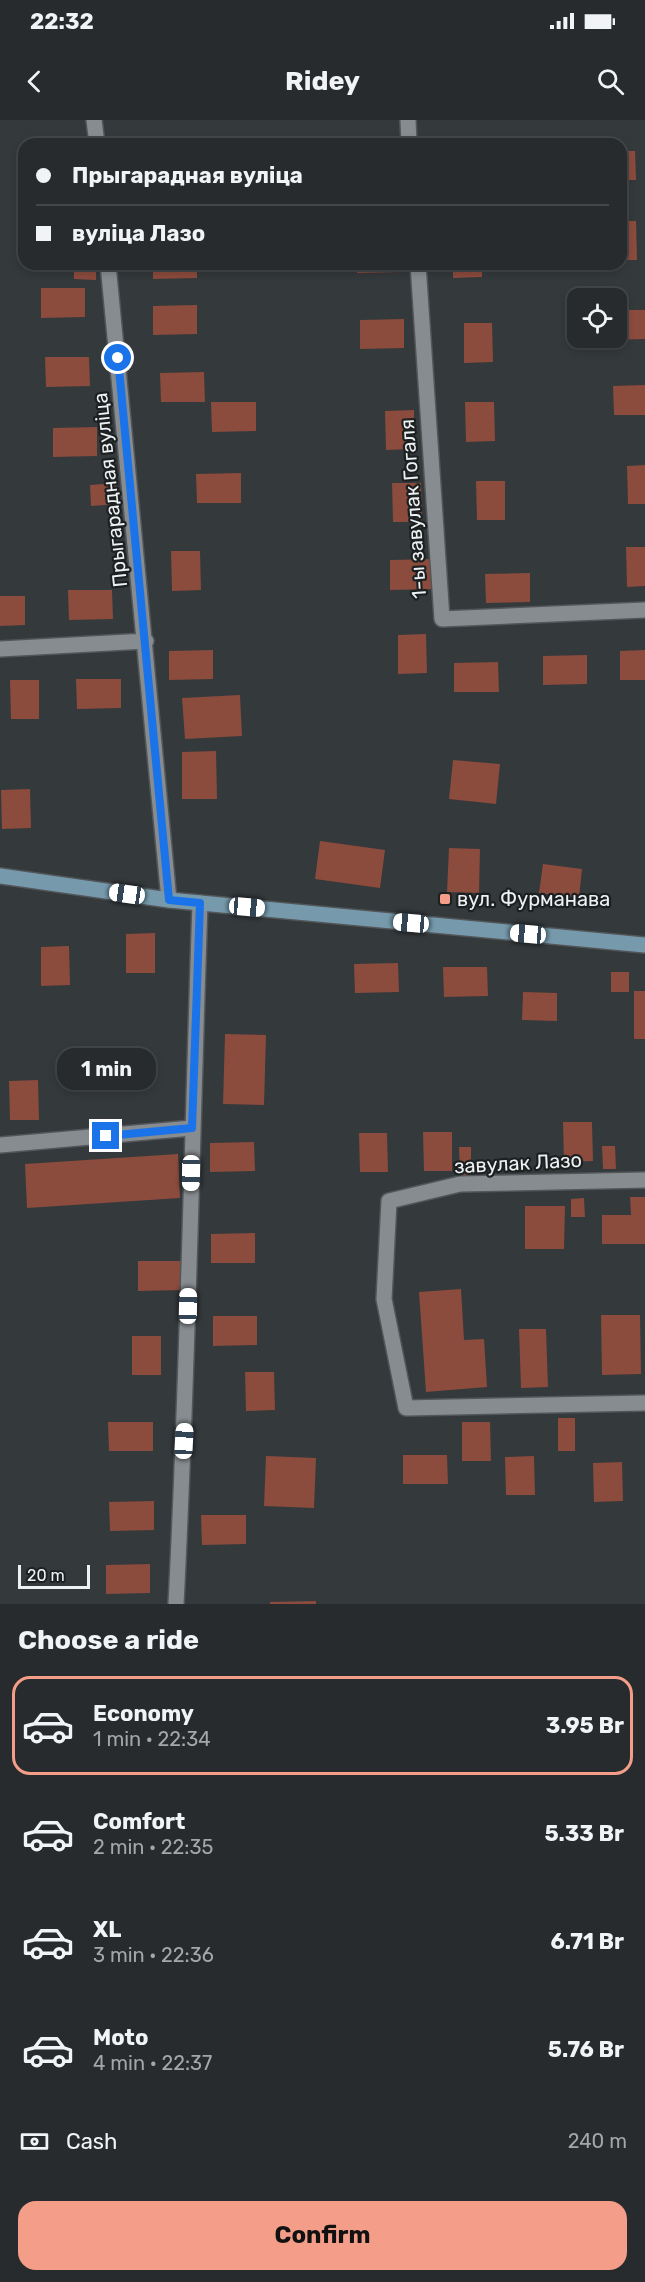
<!DOCTYPE html>
<meta charset="utf-8">
<style>
:root{--surface:#272b2d;--page:#333739;--text:#f1f3f6;--muted:#a4a7aa;--line:#434749;--accent:#f49e8a}
body{margin:0;font-family:Rubik,sans-serif;background:var(--page);color:var(--text);height:100vh;display:flex;flex-direction:column;font-size:22px;white-space:nowrap}
*{box-sizing:border-box;margin:0}
p{font-size:20px;color:var(--muted)}
.icon{flex:none;width:33px;height:33px;fill:none;stroke:currentColor;stroke-width:2;stroke-linecap:round;stroke-linejoin:round}
.map{position:relative;height:1484px;overflow:hidden}
.details{display:flex;flex-direction:column;background:var(--surface);flex:1}
.details>*{flex:none}
.guide{position:absolute;left:18px;top:18px;width:609px;height:132px;border-radius:18px;box-shadow:0 3px 9px #0003,0 0 0 2px var(--line);display:grid;align-content:center;height:132px;padding:0 18px;background:var(--surface)}
.buttons{position:absolute;left:567px;top:168px;display:grid;gap:12px}
.buttons a{display:grid;place-items:center;width:60px;height:60px;border-radius:12px;background:var(--surface);box-shadow:0 3px 9px #0003,0 0 0 2px var(--line);font-size:30px}
.scale{position:absolute;left:18px;bottom:15px;width:72px;box-sizing:border-box;padding-left:6px;border:3px solid #eef1f3;border-top:0;font-size:16px;line-height:21px;white-space:nowrap;color:#eef1f3;-webkit-text-stroke:4px #1d2021;paint-order:stroke}
.end{position:absolute;width:27px;height:27px;margin:-14px;border:8px solid #1a73e8;background:#fff;box-shadow:0 0 0 3px #fff}
.from{border-radius:50%}
.bubble{position:absolute;height:42px;border-radius:18px;background:var(--surface);box-shadow:0 3px 9px #0003,0 0 0 2px var(--line);font-size:20px;font-weight:700;line-height:42px;text-align:center}
.car{position:absolute;width:18px;height:36px;margin:-18px -9px;border-radius:8px;box-shadow:0 0 4px 2px #0007;background:linear-gradient(#fff 24%,#345 0 40%,#fff 0 76%,#345 0 86%,#fff 0)}
.guide b{display:flex;align-items:center;gap:21px;height:57px;font-size:22px}
.guide b+b{border-top:2px solid var(--line)}
.guide i{width:15px;height:15px;background:var(--text)}
ul{padding:0;list-style:none}
li{display:flex;align-items:center;gap:18px;height:99px;margin:0 12px 9px;padding:0 6px;border:3px solid transparent;border-radius:18px}
li div{flex:1}
li b{display:block;font-size:22px}
li em{font-style:normal;font-weight:700}
li.active{border-color:var(--accent)}
li>.icon{width:54px;height:54px;stroke-width:1.5}
h2{padding:0 18px;font-size:27px;line-height:72px}
.pay{display:flex;align-items:center;gap:15px;height:66px;padding:0 18px;font-size:22px}
.pay p{margin-inline-start:auto}
.button{display:flex;gap:12px;margin-top:auto;padding:12px 18px}
.button a{flex:1;height:69px;border-radius:18px;background:var(--accent);color:#111;font-size:24px;font-weight:700;line-height:69px;text-align:center}
.status{display:flex;justify-content:space-between;align-items:center;height:42px;padding:0 30px;background:var(--surface);direction:ltr}
.status svg{height:16px;fill:currentColor}
header{display:flex;justify-content:space-between;align-items:center;height:78px;padding:0 18px;background:var(--surface);font-size:27px;font-weight:700}
.map>svg:first-child{display:block}
.building{fill:#8b4b3d}
.lines{fill:none;stroke-linecap:round;stroke-linejoin:round}
.street-casing{stroke:#525659;stroke-width:18}
.secondary-casing{stroke:#525659;stroke-width:18}
.street{stroke:#878c90;stroke-width:15}
.secondary{stroke:#769aac;stroke-width:15}
.route{stroke:#1a73e8;stroke-width:8}
.poi-dot{fill:#f49e8a;stroke:#1d2021;stroke-width:2}
.labels{text-anchor:middle;dominant-baseline:central;stroke-width:4.5;stroke-linejoin:round;paint-order:stroke}
.street-label{font-size:20px;fill:#eef1f3;stroke:#1d2021}
.poi-label{font-size:20px;fill:#eef1f3;stroke:#1d2021;text-anchor:start}
</style>
<div class="status"><b>22:32</b><svg viewBox="0 0 49 12"><path d="M0 12V9h3v3zM5 12V6h3v6zM10 12V3h3v9zM15 12V0h3v12zM26 1h20v11H26zM47 4h2v5h-2z"/></svg></div>
<header><svg class="icon" aria-label="back" viewBox="0 0 24 24"><path d="M15 5l-7 7 7 7"/></svg>Ridey<svg class="icon" aria-label="search" viewBox="0 0 24 24"><circle cx="10" cy="10" r="6"/><path d="M15 15l6 6"/></svg></header>
<div class="map">
<svg width="645" height="1484" viewBox="0 0 645 1484">
<rect width="100%" height="100%" fill="#34393c"/>
<!-- building -->
<path class="building" d="M621,31H635L636,60H621Z
M621,101H636L637,140H621Z
M153,144H197V158L153,159Z
M357,144H401V152L357,153Z
M453,144H482V157L453,158Z
M74,146H96V160L74,159Z
M41,168H85V197L41,198Z
M197,185V214L153,215V186Z
M616,190H645V219L604,220V218H616Z
M404,199V228L360,229V200Z
M464,203H492L493,242L464,243Z
M45,237H89L90,266L46,267Z
M204,252L205,282H161L160,253Z
M645,265V295H614L613,266Z
M211,282H256V311L212,312Z
M465,282H494L495,321L466,322Z
M414,290V329L386,330L385,291Z
M97,307V336L53,337V308Z
M645,345V384H628L627,346Z
M241,353V383H197L196,354Z
M476,361H505V400H477Z
M116,363L118,384L91,386L90,365Z
M392,363H421L422,402H393Z
M626,427H645V466L627,467Z
M171,431H200L201,470L172,471Z
M434,439L435,469L390,470V440Z
M530,453V482L486,483L485,454Z
M68,470H112L113,499L69,500Z
M0,476H25V505L0,506Z
M426,514L427,553L398,554V515Z
M213,530V559L169,560V531Z
M645,530V560H620V531Z
M587,535V564L543,565V536Z
M498,542L499,572H454V543Z
M76,559H121V588L77,589Z
M10,560H39V599H11Z
M240,575L242,616L185,619L182,578Z
M216,631L217,679H182V632Z
M453,640L500,644L496,684L449,679Z
M30,669L31,708L2,709L1,670Z
M320,721L385,730L380,768L315,759Z
M449,728L480,729L479,773L447,772Z
M543,744L582,749L579,778L539,773Z
M155,813V853H126V814Z
M69,826L70,865L41,866V827Z
M398,843L399,872L355,873L354,844Z
M443,847H487L488,876L444,877Z
M611,852H629V872H611Z
M634,871H645V919H634Z
M523,872L557,873V901L522,900Z
M225,914L266,915L264,985L223,984Z
M38,960L39,1000H10L9,961Z
M563,1002H592L593,1041L564,1042Z
M423,1012H452V1051H424Z
M359,1013H387L388,1052H360Z
M254,1022L255,1051L210,1052V1023Z
M602,1026H615L616,1049H603Z
M459,1027H471V1055L460,1056Z
M178,1034L180,1078L27,1088L25,1044Z
M630,1077H645V1124H602V1095H631Z
M584,1078L585,1097H571V1079Z
M525,1086H565L564,1129H525Z
M255,1113V1143H211V1114Z
M138,1141H182V1170L138,1171Z
M461,1169L464,1220L484,1219L487,1267L426,1272L419,1172Z
M601,1195H640L641,1254L602,1255Z
M213,1196H257V1225L213,1226Z
M519,1209H546L548,1267L521,1268Z
M132,1216H161V1255H132Z
M245,1252H274L275,1290L246,1291Z
M558,1298H575V1331H558Z
M108,1302H153V1331H109Z
M462,1302H490L491,1341H462Z
M403,1335H447L448,1364H403Z
M266,1336L316,1338L314,1388L264,1386Z
M534,1336L535,1375H506L505,1337Z
M622,1342L623,1381L594,1382L593,1343Z
M154,1381V1410L110,1411L109,1382Z
M201,1395H246V1424L202,1425Z
M150,1444V1473L106,1474V1445Z
M316,1481V1484H270V1482Z"/>
<g class="lines">
<!-- street casing -->
<g class="street-casing">
<path id="street" d="M94,0L97,24
M408,0L409,24
M108,144L169,780
M418,144L442,499L645,490
M0,529L146,521
M0,1025L192,1008
M645,1060L460,1064L389,1081L384,1179L406,1288L645,1283
M176,1484C188,1250 192,1016 200,783"/>
</g>
<!-- secondary casing -->
<g class="secondary-casing">
<path id="secondary" d="M0,756L169,780L645,825"/>
</g>
<!-- street -->
<use href="#street" class="street"/>
<!-- secondary -->
<use href="#secondary" class="secondary"/>
</g>
<g class="lines">
<!-- route -->
<path class="route" d="M106,1016L192,1008L200,783L169,780L118,238"/>
</g>
<!-- markers -->
<rect class="poi-dot" x="439" y="773" width="12" height="12" rx="3"/>
<g class="labels">
<!-- street labels -->
<g class="street-label">
<text transform="translate(110 370) rotate(-96)">Прыгарадная вуліца</text>
<text transform="translate(413 389) rotate(-94)">1-ы завулак Гогаля</text>
<text transform="translate(518 1043) rotate(-3)">завулак Лазо</text>
</g>
<!-- poi labels -->
<g class="poi-label">
<text x="457" y="779">вул. Фурманава</text>
</g>
</g>
</svg>
<div class="buttons">
<a><svg class="icon" aria-label="locate" viewBox="0 0 24 24"><circle cx="12" cy="12" r="6"/><path d="M12 2v4M12 18v4M2 12h4M18 12h4"/></svg></a>
</div>
<div class="scale">20 m</div>
<i class="end from" style="left:118px;top:238px"></i>
<i class="end" style="left:106px;top:1016px"></i>
<div class="bubble" style="left:57px;top:928px;width:99px">1 min</div>
<i class="car" style="left:127px;top:774px;rotate:278deg"></i>
<i class="car" style="left:247px;top:787px;rotate:95deg"></i>
<i class="car" style="left:411px;top:803px;rotate:275deg"></i>
<i class="car" style="left:528px;top:814px;rotate:275deg"></i>
<i class="car" style="left:191px;top:1053px;rotate:181deg"></i>
<i class="car" style="left:188px;top:1186px;rotate:1deg"></i>
<i class="car" style="left:184px;top:1321px;rotate:3deg"></i>
<div class="guide">
<b><i class="from"></i>Прыгарадная вуліца</b>
<b><i></i>вуліца Лазо</b>
</div>
</div>
<section class="details">
<h2>Choose a ride</h2>
<ul>
<li class="active"><svg class="icon" aria-label="car" viewBox="0 0 24 24"><path d="M5 17H2v-5l4-1 3-4h7l3 4 3 1v5h-3M9 17h6M6 11h13"/><circle cx="7" cy="17" r="2"/><circle cx="17" cy="17" r="2"/></svg><div><b>Economy</b><p>1 min · 22:34</p></div><em>3.95 Br</em></li>
<li><svg class="icon" aria-label="car" viewBox="0 0 24 24"><path d="M5 17H2v-5l4-1 3-4h7l3 4 3 1v5h-3M9 17h6M6 11h13"/><circle cx="7" cy="17" r="2"/><circle cx="17" cy="17" r="2"/></svg><div><b>Comfort</b><p>2 min · 22:35</p></div><em>5.33 Br</em></li>
<li><svg class="icon" aria-label="car" viewBox="0 0 24 24"><path d="M5 17H2v-5l4-1 3-4h7l3 4 3 1v5h-3M9 17h6M6 11h13"/><circle cx="7" cy="17" r="2"/><circle cx="17" cy="17" r="2"/></svg><div><b>XL</b><p>3 min · 22:36</p></div><em>6.71 Br</em></li>
<li><svg class="icon" aria-label="car" viewBox="0 0 24 24"><path d="M5 17H2v-5l4-1 3-4h7l3 4 3 1v5h-3M9 17h6M6 11h13"/><circle cx="7" cy="17" r="2"/><circle cx="17" cy="17" r="2"/></svg><div><b>Moto</b><p>4 min · 22:37</p></div><em>5.76 Br</em></li>
</ul>
<div class="pay"><svg class="icon" aria-label="cash" viewBox="0 0 24 24"><path d="M3 7h18v10H3z"/><circle cx="12" cy="12" r="2"/></svg>Cash<p>240 m</p></div>
<div class="button"><a>Confirm</a></div>
</section>
